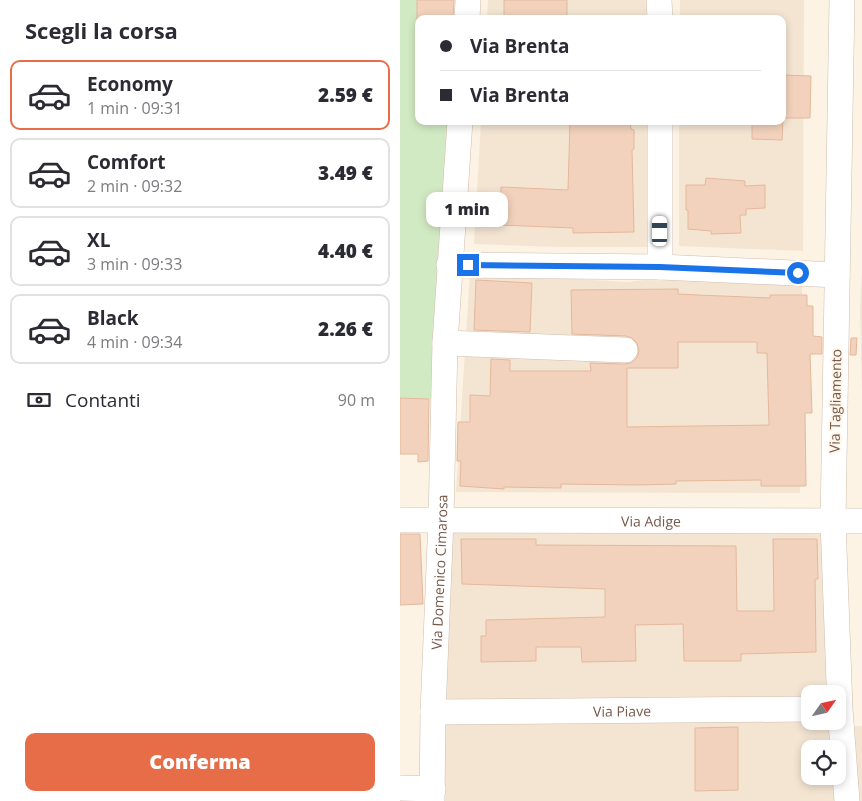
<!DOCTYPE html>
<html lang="it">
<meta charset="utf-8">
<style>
:root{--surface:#fff;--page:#f2f2f3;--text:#2b2b33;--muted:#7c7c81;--line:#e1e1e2;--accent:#e76d49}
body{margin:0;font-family:"Open Sans",sans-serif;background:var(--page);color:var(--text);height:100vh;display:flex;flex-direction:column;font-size:19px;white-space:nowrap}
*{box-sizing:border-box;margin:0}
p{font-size:16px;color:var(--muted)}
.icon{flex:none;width:28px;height:28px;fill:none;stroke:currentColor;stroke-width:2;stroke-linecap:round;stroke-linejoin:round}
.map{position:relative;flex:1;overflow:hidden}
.side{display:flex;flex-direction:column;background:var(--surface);width:400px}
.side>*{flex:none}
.hud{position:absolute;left:15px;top:15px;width:371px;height:110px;border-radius:10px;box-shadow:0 2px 8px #0003;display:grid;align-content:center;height:110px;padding:0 25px;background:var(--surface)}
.needle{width:32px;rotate:56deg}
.buttons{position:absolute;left:401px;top:685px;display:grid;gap:10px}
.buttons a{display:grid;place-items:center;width:45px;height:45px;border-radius:10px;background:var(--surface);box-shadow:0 2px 8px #0003;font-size:25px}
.end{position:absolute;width:22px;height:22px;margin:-11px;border:6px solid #1a73e8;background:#fff;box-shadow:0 0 0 2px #fff}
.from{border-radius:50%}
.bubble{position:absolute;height:35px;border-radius:10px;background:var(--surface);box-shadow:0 2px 8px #0003;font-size:16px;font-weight:800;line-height:35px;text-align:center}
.car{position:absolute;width:15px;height:30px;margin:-15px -8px;border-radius:6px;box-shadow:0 0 4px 1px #0007;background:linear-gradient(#fff 24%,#345 0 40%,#fff 0 76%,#345 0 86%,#fff 0)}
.hud b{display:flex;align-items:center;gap:18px;height:48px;font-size:19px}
.hud b+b{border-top:1px solid var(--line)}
.hud i{width:12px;height:12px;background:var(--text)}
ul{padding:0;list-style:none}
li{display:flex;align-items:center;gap:15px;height:70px;margin:0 10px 8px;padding:0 15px;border:2px solid var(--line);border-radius:10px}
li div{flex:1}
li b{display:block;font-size:19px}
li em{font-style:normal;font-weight:800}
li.active{border-color:var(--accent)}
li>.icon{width:45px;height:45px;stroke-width:1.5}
h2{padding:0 25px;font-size:22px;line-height:60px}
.pay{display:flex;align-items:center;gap:12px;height:55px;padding:0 25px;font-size:19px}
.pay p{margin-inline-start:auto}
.action{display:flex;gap:10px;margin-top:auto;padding:10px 25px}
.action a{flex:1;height:58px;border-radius:10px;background:var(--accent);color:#fff;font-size:20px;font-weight:800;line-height:58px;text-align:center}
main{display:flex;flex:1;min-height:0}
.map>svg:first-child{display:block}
.residential{fill:#f4e5d3;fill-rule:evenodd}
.green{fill:#d2eac3}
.building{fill:#f2d2bc;stroke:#e4b89c;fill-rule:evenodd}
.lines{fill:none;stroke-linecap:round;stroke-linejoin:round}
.minor-casing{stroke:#d0bdae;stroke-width:26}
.minor{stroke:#fff;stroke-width:25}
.route{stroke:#1a73e8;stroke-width:6}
.labels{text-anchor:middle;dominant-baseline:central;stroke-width:4;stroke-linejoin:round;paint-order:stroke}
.street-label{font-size:14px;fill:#75594a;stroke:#fff7eb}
</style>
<main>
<section class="side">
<h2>Scegli la corsa</h2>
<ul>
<li class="active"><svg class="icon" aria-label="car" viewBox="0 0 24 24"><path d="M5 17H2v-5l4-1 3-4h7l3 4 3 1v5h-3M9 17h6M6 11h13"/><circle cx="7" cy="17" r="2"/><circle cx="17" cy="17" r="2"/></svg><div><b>Economy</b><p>1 min · 09:31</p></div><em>2.59 €</em></li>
<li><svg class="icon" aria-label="car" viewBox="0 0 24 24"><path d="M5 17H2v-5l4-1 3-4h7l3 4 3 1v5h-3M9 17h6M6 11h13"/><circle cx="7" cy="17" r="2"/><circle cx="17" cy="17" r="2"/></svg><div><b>Comfort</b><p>2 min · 09:32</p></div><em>3.49 €</em></li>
<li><svg class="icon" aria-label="car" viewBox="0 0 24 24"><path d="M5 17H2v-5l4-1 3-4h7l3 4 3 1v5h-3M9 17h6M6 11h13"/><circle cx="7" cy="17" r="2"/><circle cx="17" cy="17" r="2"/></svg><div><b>XL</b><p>3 min · 09:33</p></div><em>4.40 €</em></li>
<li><svg class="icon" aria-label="car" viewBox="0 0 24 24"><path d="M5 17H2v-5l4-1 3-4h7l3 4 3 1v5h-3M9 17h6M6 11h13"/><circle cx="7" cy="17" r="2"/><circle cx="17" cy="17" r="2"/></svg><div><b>Black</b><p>4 min · 09:34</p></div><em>2.26 €</em></li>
</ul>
<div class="pay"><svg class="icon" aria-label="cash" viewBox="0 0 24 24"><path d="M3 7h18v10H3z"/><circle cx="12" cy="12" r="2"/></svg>Contanti<p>90 m</p></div>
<div class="action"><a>Conferma</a></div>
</section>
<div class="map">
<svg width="462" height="801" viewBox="0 0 462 801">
<rect width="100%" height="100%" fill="#fcf3e4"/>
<!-- residential -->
<path class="residential" d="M88,0H246L247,19H87Z
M280,0H404L403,251L279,246V121H382V19H280Z
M81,121H248V247H160L74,244Z
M462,269V395L460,306Z
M70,273L228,282L244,280L402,283L400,493L56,492Z
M422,529L441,727L462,726V801H25L28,532ZM410,694H438V721H410ZM410,749H438V776H410Z"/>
<!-- green -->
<path class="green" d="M0,0H18L19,121H50L34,399L0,398Z"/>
<!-- building -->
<path class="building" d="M17,0H54L53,19H17Z
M104,0H167V19H104Z
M382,75L411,76L410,118H382Z
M170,121H230L231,129L234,130V149L232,150L234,232L173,233V228L100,225L101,187L168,190Z
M352,121H383L382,140L352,139Z
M306,178L345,181V186L365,185V208L346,209V215H340L341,233L311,234V231L288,229V210H286V185H305Z
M76,280L132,283L130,332L74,330Z
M278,289V294L298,295L370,298V295H407V306H413V336L422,337V354H410L412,413H405L406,486H361V480L276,481V484L238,485L161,484V488L104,487V489L60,486L61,461H57L58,422H70V395L90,396L91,359L110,360V371H191L190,363L224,364L231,363L237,358L239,351L237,343L232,338L226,336L172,334L171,290ZM278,342H357V353H367L369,425L227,427V368H278Z
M451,338H457L456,355H450Z
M0,398L29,399L28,461L18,462V454H0Z
M0,534H20L23,604L0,605Z
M61,539H136V545L336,546L337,611H374L373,539H417L418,579H415L416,652L341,654V661H284L283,624L235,625L236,661L182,662L181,647H136V661L81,662V636H86V620L205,617V589L62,584Z
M338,727V790L295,791V728Z"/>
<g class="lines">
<!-- minor casing -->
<g class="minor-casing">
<g id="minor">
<path d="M259,0L260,19"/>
<path d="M442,0L433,521L440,709L447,801"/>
<path d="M67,19L68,0"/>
<path d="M260,121V267"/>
<path d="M49,265L260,267L437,275"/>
<path d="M45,343L225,350"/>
<path id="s1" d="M0,520L462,521"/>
<path id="s2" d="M33,712L410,709"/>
<path d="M0,788L33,789"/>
<path id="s3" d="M32,801L33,712L41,519L45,343L60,121"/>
</g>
</g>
<!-- minor -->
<use href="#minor" class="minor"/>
</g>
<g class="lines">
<!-- route -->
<path class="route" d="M68,265L260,267L398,273"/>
</g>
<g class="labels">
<!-- street labels -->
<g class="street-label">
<text transform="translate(435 401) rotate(-89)">Via Tagliamento</text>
<text stroke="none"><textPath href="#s1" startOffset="251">Via Adige</textPath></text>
<text stroke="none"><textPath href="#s3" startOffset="229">Via Domenico Cimarosa</textPath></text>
<text stroke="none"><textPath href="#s2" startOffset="189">Via Piave</textPath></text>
</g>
</g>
</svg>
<div class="buttons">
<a><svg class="needle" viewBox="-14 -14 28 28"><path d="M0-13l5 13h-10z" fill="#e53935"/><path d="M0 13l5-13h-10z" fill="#7c7c81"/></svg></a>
<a><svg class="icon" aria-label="locate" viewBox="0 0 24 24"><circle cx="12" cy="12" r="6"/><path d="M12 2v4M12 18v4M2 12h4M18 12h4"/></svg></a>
</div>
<i class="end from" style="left:398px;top:273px"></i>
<i class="end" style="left:68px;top:265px"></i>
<div class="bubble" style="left:26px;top:192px;width:82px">1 min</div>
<i class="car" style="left:260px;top:231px;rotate:0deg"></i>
<div class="hud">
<b><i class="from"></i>Via Brenta</b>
<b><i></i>Via Brenta</b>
</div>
</div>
</main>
